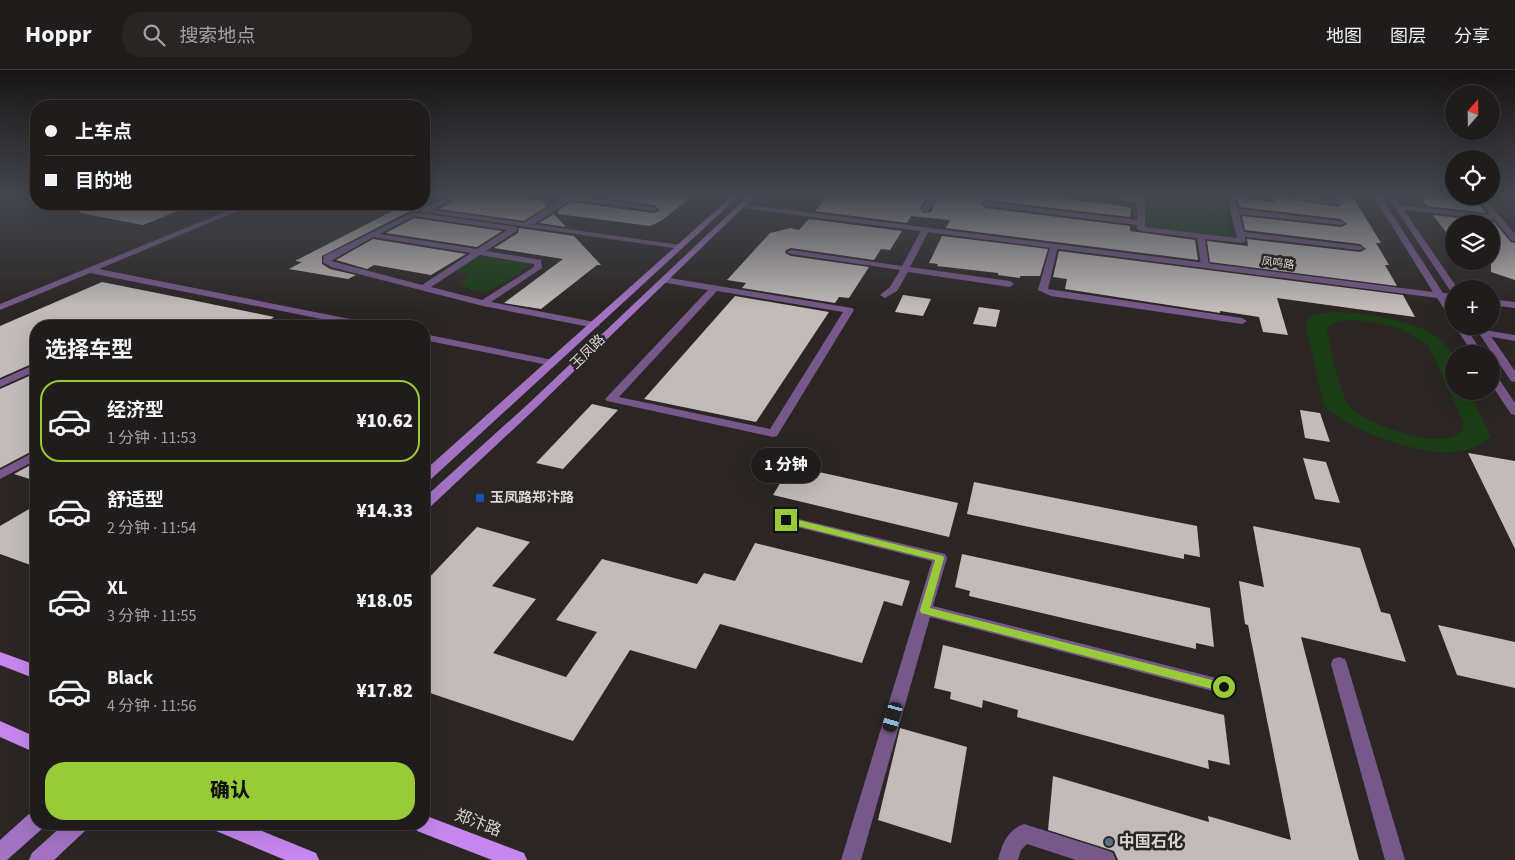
<!DOCTYPE html>
<html lang="zh">
<meta charset="utf-8">
<style>
:root{--surface:#201c1b;--page:#282524;--text:#f1f3f6;--muted:#a2a1a3;--line:#3d3a3a;--accent:#98cb37}
body{margin:0;font-family:"Source Sans 3","Noto Sans SC",sans-serif;background:var(--page);color:var(--text);height:100vh;display:flex;flex-direction:column;font-size:19px;white-space:nowrap}
*{box-sizing:border-box;margin:0}
p{font-size:16px;color:var(--muted)}
.icon{flex:none;width:28px;height:28px;fill:none;stroke:currentColor;stroke-width:2;stroke-linecap:round;stroke-linejoin:round}
.map{position:relative;flex:1;overflow:hidden}
.panel{position:absolute;left:30px;top:250px;width:400px;height:510px;display:flex;flex-direction:column;background:var(--surface);border-radius:20px;box-shadow:0 5px 20px #0002,0 0 0 1px var(--line)}
.panel>*{flex:none}
.top-card{position:absolute;left:30px;top:30px;width:400px;height:110px;border-radius:20px;box-shadow:0 5px 20px #0002,0 0 0 1px var(--line);display:grid;align-content:center;height:110px;padding:0 15px;background:var(--surface)}
.needle{width:32px;rotate:20deg}
.fabs{position:absolute;left:1445px;top:15px;display:grid;gap:10px}
.fabs a{display:grid;place-items:center;width:55px;height:55px;border-radius:50%;background:var(--surface);box-shadow:0 5px 20px #0002,0 0 0 1px var(--line);font-size:25px}
.end{position:absolute;width:22px;height:22px;margin:-11px;border:6px solid #98cb37;background:#111;box-shadow:0 0 0 2px #111}
.from{border-radius:50%}
.bubble{position:absolute;height:35px;border-radius:18px;background:var(--surface);box-shadow:0 5px 20px #0002,0 0 0 1px var(--line);font-size:16px;font-weight:800;line-height:35px;text-align:center}
.car{position:absolute;width:15px;height:30px;margin:-15px -8px;border-radius:6px;box-shadow:0 0 4px 1px #0007;background:linear-gradient(#222 24%,#8ab4d8 0 40%,#222 0 76%,#8ab4d8 0 86%,#222 0)}
.top-card b{display:flex;align-items:center;gap:18px;height:48px;font-size:19px}
.top-card b+b{border-top:1px solid var(--line)}
.top-card i{width:12px;height:12px;background:var(--text)}
ul{padding:0;list-style:none}
li{display:flex;align-items:center;gap:15px;height:82px;margin:0 10px 8px;padding:0 5px;border:2px solid transparent;border-radius:20px}
li div{flex:1}
li b{display:block;font-size:19px}
li em{font-style:normal;font-weight:800}
li.on{border-color:var(--accent)}
li>.icon{width:45px;height:45px;stroke-width:1.5}
h2{padding:0 15px;font-size:22px;line-height:60px}
.primary-button{display:flex;gap:10px;margin-top:auto;padding:10px 15px}
.primary-button a{flex:1;height:58px;border-radius:20px;background:var(--accent);color:#111;font-size:20px;font-weight:800;line-height:58px;text-align:center}
header{display:flex;align-items:center;gap:30px;box-sizing:border-box;height:70px;padding:0 25px;background:var(--surface);border-bottom:1px solid var(--line)}
header strong{font-size:24px}
nav{display:flex;gap:28px;margin-inline-start:auto;font-size:18px}
.search{width:350px;height:45px;background:var(--page);display:flex;align-items:center;gap:12px;box-sizing:border-box;padding:0 18px;border-radius:20px;color:var(--muted);font-size:19px}
.map>svg:first-child{display:block}
.green{fill:#1a3d15;fill-rule:evenodd}
.building{fill:#c2bbb9}
.lines{fill:none;stroke-linecap:round;stroke-linejoin:round}
.path{stroke:#65605e;stroke-width:2;stroke-dasharray:2 2.5;stroke-linecap:butt}
.lane{fill:#76588a;fill-rule:evenodd}
.street{fill:#76588a;fill-rule:evenodd}
.secondary{fill:#a273c2;fill-rule:evenodd}
.primary{fill:#c586ed;fill-rule:evenodd}
.route{fill:#98cb37}
.transit-dot{fill:#1a4fb4;stroke:#2b2624;stroke-width:2}
.service-dot{fill:#5c6f8a;stroke:#2b2624;stroke-width:2}
.labels{text-anchor:middle;dominant-baseline:central;stroke-width:5;stroke-linejoin:round;paint-order:stroke}
.far-street-label{font-size:11px;fill:#dad6d5;stroke:#2b2624}
.street-label{font-size:14px;fill:#dad6d5;stroke:#2b2624}
.poi-label{font-size:14px;font-weight:bold;fill:#dad6d5;stroke:#2b2624;text-anchor:start}
.near-street-label{font-size:16px;fill:#dad6d5;stroke:#2b2624}
.near-poi-label{font-size:16px;font-weight:bold;fill:#dad6d5;stroke:#2b2624;text-anchor:start}
</style>
<header>
<strong>Hoppr</strong>
<div class="search"><svg class="icon" aria-label="search" viewBox="0 0 24 24"><circle cx="10" cy="10" r="6"/><path d="M15 15l6 6"/></svg>搜索地点</div>
<nav><a>地图</a><a>图层</a><a>分享</a></nav>
</header>
<div class="map">
<svg width="1515" height="790" viewBox="0 0 1515 790">
<rect width="100%" height="100%" fill="#2b2624"/>
<!-- green -->
<path class="green" d="M1145,127H1224L1231,167L1144,157Z
M484,186L520,191L529,195L523,201L488,222L470,219L461,214L470,203L457,201L476,188Z
M1331,242C1363,242 1445,251 1454,290C1456,299 1454,312 1454,321H1469L1491,367C1481,375 1470,380 1456,382C1419,386 1351,361 1324,336L1305,252L1312,245ZM1357,250L1379,253L1401,259L1425,273L1429,277L1463,351C1467,391 1366,355 1351,338C1340,326 1331,278 1327,261C1331,249 1347,250 1357,250Z"/>
<!-- building -->
<path class="building" d="M460,127H515L542,131L547,136L524,151L439,139Z
M598,127H691L661,151L650,156L558,144V141L571,132L654,143L660,140L654,135Z
M827,127H927L920,138L923,143L931,142L938,127H1049L1109,134L1131,138L1130,147L986,130L980,133L986,138L1130,156V161L1195,170L1198,190L946,158L950,150L911,146L907,153L815,141Z
M1276,127L1338,137L1344,132L1338,129L1323,127H1353L1381,173H1376L1389,195H1385L1397,216L1210,192L1207,171L1248,176L1247,169L1360,182L1366,179L1360,174L1245,160L1242,146L1341,157L1347,154L1341,149L1240,137L1237,128L1276,132Z
M1420,127L1474,128L1486,143L1427,136Z
M81,134H193V135L143,155L80,143Z
M402,136L419,139L418,141L412,140L322,186V194L330,199L356,205L348,209L289,199L302,192L295,191Z
M554,144L566,157L539,153Z
M1433,145L1494,152L1511,172L1515,173V210L1491,202V154H1454V173Z
M414,148L502,161L477,177L386,163Z
M809,149L902,161L890,180L881,179L874,190L791,178L786,180L785,183L791,186L869,197L849,228L839,227L835,233L742,218L746,213L727,210L770,163L791,158L799,160Z
M519,158L574,166L601,195H597L541,239L504,233L563,189L494,178L518,163Z
M942,166L1048,179L1040,206H1020V208L998,205V203L937,196L938,194L929,193Z
M373,169L466,184L431,205L374,195L367,199L336,190Z
M1059,181L1403,225L1415,247L1277,228L1288,265L1263,262L1259,247L1220,241V243L1065,219L1067,209L1053,207Z
M102,212L182,228L274,247L261,256H36V292L0,308V256Z
M903,225L931,229L923,246L895,242Z
M735,226L829,242L756,352L644,329Z
M979,237L1000,240L996,257L973,254Z
M36,303V379L0,398V319Z
M592,334L618,340L563,399L536,393Z
M1300,340L1320,343L1330,372L1305,368Z
M1468,383L1515,391V479Z
M1303,388L1326,392L1340,433L1315,429Z
M36,392V411L14,404Z
M801,398L958,433L949,467L773,425L788,400L798,402Z
M974,412L1197,456L1200,487L1184,484V489L967,444Z
M36,435V497L0,484V456Z
M1253,456L1360,478L1381,542L1390,544L1406,592L1301,567L1359,790H1118L1114,781L1048,760L1053,706L1209,752L1208,746L1291,770L1248,555L1245,554L1239,511L1264,517Z
M477,457L530,472L492,516L536,529L493,583L566,607L597,562L556,550L602,489L697,514L704,503L735,511L755,473L910,511L902,536L884,531L862,593L720,554L696,599L630,580L573,671L424,621V513Z
M962,484L1210,538L1214,577L1196,573V579L969,526L970,521L955,517Z
M1438,555L1515,572V618L1457,605Z
M943,575L1224,645L1230,695L1208,690L1209,699L1017,647L1018,640L983,630L982,638L950,629L951,622L934,618Z
M900,658L967,677L951,773L878,750Z"/>
<g class="lines">
<!-- path -->
<path class="path" d="M1210,138L1219,139"/>
<!-- lane -->
<path class="lane" d="M448,127H458L427,142L420,140Z
M563,127H583L654,137L658,139L654,141L571,130L530,157H524V153Z
M792,127H809L806,129Z
M929,127H936L929,141H923L922,139Z
M1108,127H1145V157L1237,168L1227,127H1235L1238,139L1341,151L1345,153L1341,155L1239,144L1244,162L1360,176L1364,178L1360,180L1245,167L1246,171L1242,173L1205,169L1209,195L1205,198L1201,195L1197,168L1141,161L1137,159V155L986,136L982,134L986,132L1137,150V133Z
M1282,127H1306L1338,131L1342,133L1338,135Z
M1476,127H1483L1515,164V171H1512L1495,150L1398,139L1394,137L1398,135L1490,145Z
M413,142L517,157V161L486,181L541,190L542,198L491,232L595,252L600,255L595,258L483,236L331,197L323,192L324,186ZM414,146L507,160L477,179L380,164ZM373,167L471,183L422,215L331,191ZM480,185L534,194V197L482,230L431,217Z
M923,157L930,159L910,197L1010,211L1014,214L1010,217L908,202L897,221L885,228L880,225L890,217L900,200L791,184L787,182L791,180L902,196Z
M1051,174L1058,176L1048,219L1242,248L1247,251L1242,254L1051,226L1038,220Z
M664,207L852,238L854,240L777,366L773,367L607,331L605,329L607,327L708,220L661,212V208ZM717,221L843,242L770,359L619,327Z
M275,249L280,252C276,257 269,257 263,256Z
M1484,260L1515,265V271L1481,265V261Z
M36,294V301L0,317V310Z
M36,381V390L0,409V400Z
M786,446L945,484L947,488L933,536L1224,610L1230,612L1232,617L1230,622L1224,624L930,547L861,790H841L932,491L781,453L779,450L781,447Z
M1339,587L1345,589L1347,594L1405,790H1385L1331,594L1333,589Z
M1024,754L1106,780L1113,783L1116,790H1076L1027,774L1021,780L1018,790H998C1002,774 1007,760 1024,754Z"/>
<!-- street -->
<path class="street" d="M1374,127H1381L1443,223L1454,224V230L1447,229L1454,239V250L1451,249L1437,228L742,138L738,136L742,134L1433,222Z
M1388,127H1395L1458,219H1454V223L1451,222Z
M244,134H254L99,199L370,253L375,256H357L90,203L0,240V234Z
M421,138L680,175L684,177L680,179L424,142H421Z
M1491,229L1515,232V238L1491,235Z
M1455,256H1465L1483,284H1473Z
M1474,256H1484L1515,301V312L1511,311Z
M424,264L553,290L558,293L553,296L424,270Z
M1491,302L1495,303L1515,333V345L1511,344L1491,314Z"/>
<!-- secondary -->
<path class="secondary" d="M731,127H738L429,411L424,412V401Z
M747,127H754L535,339L429,438L424,439V428L527,335Z
M36,742V754H45L43,758L7,790H0V770L29,744Z
M64,754H88L85,761L54,790H29L32,783Z"/>
<!-- primary -->
<path class="primary" d="M0,582L36,595V609L0,595Z
M0,651L36,667V683L0,667Z
M424,745L524,783L527,790H492L417,761L414,754H424Z
M213,754H245L316,783L319,790H285L216,761Z"/>
</g>
<!-- sky -->
<linearGradient id="sky" x2="0" y2="1"><stop stop-color="#181514"/><stop offset="0.53" stop-color="#444750"/><stop offset="1" stop-color="#444750" stop-opacity="0"/></linearGradient>
<rect width="1515" height="238" fill="url(#sky)"/>
<!-- route -->
<path class="route" d="M786,447L943,486L944,488L930,538L1224,613L1230,617L1224,622L921,543L920,540L935,490L782,452L781,450Z"/>
<!-- markers -->
<rect class="transit-dot" x="475" y="423" width="10" height="10" rx="2.5"/>
<circle class="service-dot" cx="1109" cy="772" r="5"/>
<g class="labels">
<!-- far-street labels -->
<g class="far-street-label">
<text transform="translate(1278 193) rotate(7)">凤鸣路</text>
</g>
<!-- street labels -->
<g class="street-label">
<text transform="translate(588 282) rotate(-44)">玉凤路</text>
</g>
<!-- poi labels -->
<g class="poi-label">
<text x="490" y="428">玉凤路郑汴路</text>
</g>
<!-- near-street labels -->
<g class="near-street-label">
<text transform="translate(478 753) rotate(21)">郑汴路</text>
</g>
<!-- near-poi labels -->
<g class="near-poi-label">
<text x="1119" y="772">中国石化</text>
</g>
</g>
</svg>
<div class="fabs">
<a><svg class="needle" viewBox="-14 -14 28 28"><path d="M0-13l5 13h-10z" fill="#e53935"/><path d="M0 13l5-13h-10z" fill="#a2a1a3"/></svg></a>
<a><svg class="icon" aria-label="locate" viewBox="0 0 24 24"><circle cx="12" cy="12" r="6"/><path d="M12 2v4M12 18v4M2 12h4M18 12h4"/></svg></a>
<a><svg class="icon" aria-label="layers" viewBox="0 0 24 24"><path d="M12 4l9 5-9 5-9-5zM3 14l9 5 9-5"/></svg></a>
<a>+</a>
<a>−</a>
</div>
<i class="end from" style="left:1224px;top:617px"></i>
<i class="end" style="left:786px;top:450px"></i>
<div class="bubble" style="left:751px;top:378px;width:70px">1 分钟</div>
<i class="car" style="left:893px;top:647px;rotate:196deg"></i>
<div class="top-card">
<b><i class="from"></i>上车点</b>
<b><i></i>目的地</b>
</div>
<section class="panel">
<h2>选择车型</h2>
<ul>
<li class="on"><svg class="icon" aria-label="car" viewBox="0 0 24 24"><path d="M5 17H2v-5l4-1 3-4h7l3 4 3 1v5h-3M9 17h6M6 11h13"/><circle cx="7" cy="17" r="2"/><circle cx="17" cy="17" r="2"/></svg><div><b>经济型</b><p>1 分钟 · 11:53</p></div><em>¥10.62</em></li>
<li><svg class="icon" aria-label="car" viewBox="0 0 24 24"><path d="M5 17H2v-5l4-1 3-4h7l3 4 3 1v5h-3M9 17h6M6 11h13"/><circle cx="7" cy="17" r="2"/><circle cx="17" cy="17" r="2"/></svg><div><b>舒适型</b><p>2 分钟 · 11:54</p></div><em>¥14.33</em></li>
<li><svg class="icon" aria-label="car" viewBox="0 0 24 24"><path d="M5 17H2v-5l4-1 3-4h7l3 4 3 1v5h-3M9 17h6M6 11h13"/><circle cx="7" cy="17" r="2"/><circle cx="17" cy="17" r="2"/></svg><div><b>XL</b><p>3 分钟 · 11:55</p></div><em>¥18.05</em></li>
<li><svg class="icon" aria-label="car" viewBox="0 0 24 24"><path d="M5 17H2v-5l4-1 3-4h7l3 4 3 1v5h-3M9 17h6M6 11h13"/><circle cx="7" cy="17" r="2"/><circle cx="17" cy="17" r="2"/></svg><div><b>Black</b><p>4 分钟 · 11:56</p></div><em>¥17.82</em></li>
</ul>
<div class="primary-button"><a>确认</a></div>
</section>
</div>
